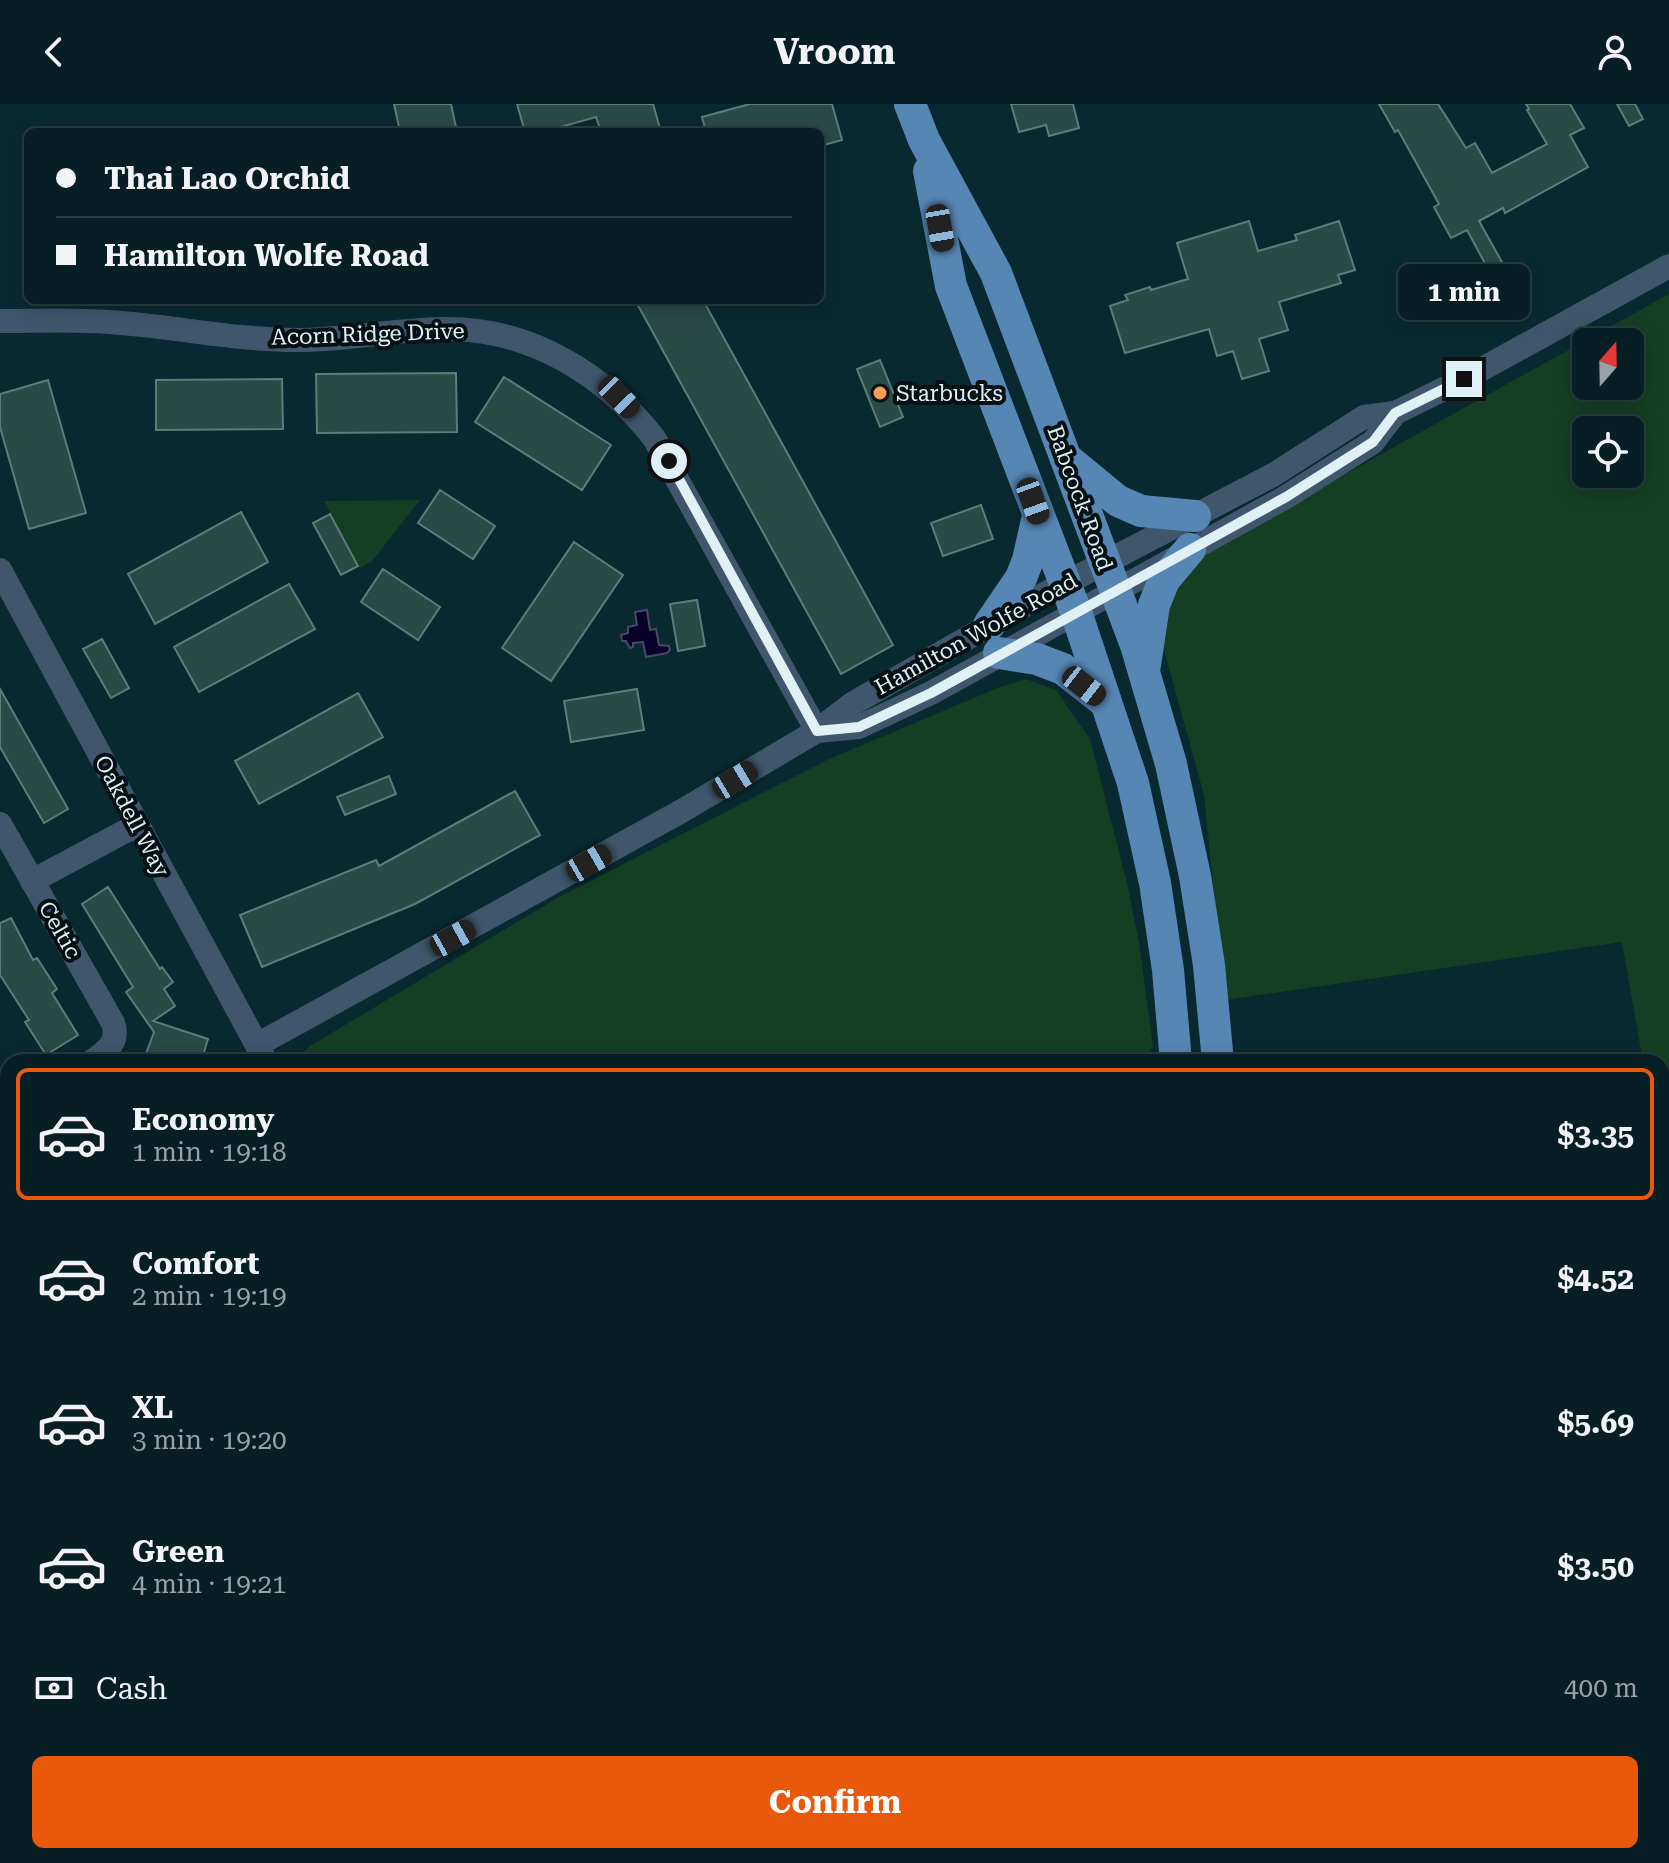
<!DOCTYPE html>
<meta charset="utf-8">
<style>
:root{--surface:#071f24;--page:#10272c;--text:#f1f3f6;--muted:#98a2a6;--line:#283d41;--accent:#ea580c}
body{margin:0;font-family:"Roboto Serif",serif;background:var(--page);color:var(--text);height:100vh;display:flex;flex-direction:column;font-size:30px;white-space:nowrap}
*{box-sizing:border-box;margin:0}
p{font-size:26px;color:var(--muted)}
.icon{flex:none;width:44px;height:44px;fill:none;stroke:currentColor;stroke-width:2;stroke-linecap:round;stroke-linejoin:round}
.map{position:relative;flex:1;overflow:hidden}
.sheet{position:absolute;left:0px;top:950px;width:1670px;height:810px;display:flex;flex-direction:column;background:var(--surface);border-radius:24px 24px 0 0;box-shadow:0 4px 20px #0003,0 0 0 2px var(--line)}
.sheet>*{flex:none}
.hud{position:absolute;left:24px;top:24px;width:800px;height:176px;border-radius:12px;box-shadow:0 4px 20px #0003,0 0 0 2px var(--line);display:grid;align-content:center;height:176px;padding:0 32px;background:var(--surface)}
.needle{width:52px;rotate:20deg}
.buttons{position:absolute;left:1572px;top:224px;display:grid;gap:16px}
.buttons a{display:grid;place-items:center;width:72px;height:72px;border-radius:12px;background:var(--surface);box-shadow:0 4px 20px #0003,0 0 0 2px var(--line);font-size:40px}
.end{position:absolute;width:36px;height:36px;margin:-18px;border:10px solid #dff1f5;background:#111;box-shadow:0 0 0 4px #111}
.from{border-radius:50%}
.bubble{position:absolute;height:56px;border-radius:12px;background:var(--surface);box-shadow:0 4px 20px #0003,0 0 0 2px var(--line);font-size:26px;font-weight:700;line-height:56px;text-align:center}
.car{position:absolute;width:24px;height:48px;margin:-24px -12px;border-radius:10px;box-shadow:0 0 6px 2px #0007;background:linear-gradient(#222 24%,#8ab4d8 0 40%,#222 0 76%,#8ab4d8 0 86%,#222 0)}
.hud b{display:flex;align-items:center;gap:28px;height:76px;font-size:30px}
.hud b+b{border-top:2px solid var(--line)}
.hud i{width:20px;height:20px;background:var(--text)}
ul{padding:14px 0 0;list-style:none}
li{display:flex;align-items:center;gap:24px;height:132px;margin:0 16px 12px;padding:0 16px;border:4px solid transparent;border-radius:12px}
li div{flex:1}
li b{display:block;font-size:30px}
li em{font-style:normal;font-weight:700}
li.current{border-color:var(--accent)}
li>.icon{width:72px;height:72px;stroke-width:1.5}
.pay{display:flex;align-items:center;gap:20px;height:88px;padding:0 32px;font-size:30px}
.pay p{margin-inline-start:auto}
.cta{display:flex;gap:16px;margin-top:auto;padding:16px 32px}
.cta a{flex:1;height:92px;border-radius:12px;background:var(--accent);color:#fff;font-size:32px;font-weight:700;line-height:92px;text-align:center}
header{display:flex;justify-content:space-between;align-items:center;height:104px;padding:0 32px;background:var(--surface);font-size:36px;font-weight:700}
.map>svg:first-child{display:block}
.green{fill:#153f22;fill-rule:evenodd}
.water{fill:#07012a;stroke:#484967;stroke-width:2}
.building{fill:#2a4a45;stroke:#5c7d78;stroke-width:2}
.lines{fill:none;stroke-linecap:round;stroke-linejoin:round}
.minor{stroke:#3f566c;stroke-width:24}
.major{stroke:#5686b4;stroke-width:32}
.route{stroke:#dff1f5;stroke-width:10}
.poi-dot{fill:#fd9c56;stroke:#041013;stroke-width:3}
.labels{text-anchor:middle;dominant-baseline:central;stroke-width:8;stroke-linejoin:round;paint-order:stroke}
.street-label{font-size:22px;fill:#dff1f5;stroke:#041013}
.poi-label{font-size:22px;fill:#dff1f5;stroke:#041013;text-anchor:start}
</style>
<header><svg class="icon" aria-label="back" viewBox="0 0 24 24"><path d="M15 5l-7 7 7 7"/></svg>Vroom<svg class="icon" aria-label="person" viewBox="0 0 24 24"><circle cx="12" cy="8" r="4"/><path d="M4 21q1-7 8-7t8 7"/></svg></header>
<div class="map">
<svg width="1669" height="1759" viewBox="0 0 1669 1759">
<rect width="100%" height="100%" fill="#092930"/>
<!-- green -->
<path class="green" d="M1669,190V1041L1662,1042V958H1643L1622,838L1225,896L1204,691L1161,535L1162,503L1191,461L1218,441ZM1586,238H1630V282H1586ZM1586,326H1630V370H1586Z
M420,396L372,457L360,464L324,397Z
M1026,575L1056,586L1090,635L1127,779L1139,839L1153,942L1146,954L1134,958H301L302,949L310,942L559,793L827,656L1000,583Z"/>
<!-- water -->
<path class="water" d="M647,506L650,526L656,525L659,541L669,542L670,546L667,549L646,553L643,538L633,539V543L630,544L626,537H622L621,531L628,529V523L637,521L635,508Z"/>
<!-- building -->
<path class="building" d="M394,0H451L457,28H400Z
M517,0H653L661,28H601L596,13L543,28H525Z
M750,0H832L842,36L820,42V28H706L702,13Z
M1011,0H1073L1079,24L1049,32L1046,21L1019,28Z
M1379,0H1438L1466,44L1475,39L1492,69L1547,40L1527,6L1529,5L1526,0H1570L1584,24L1570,31L1588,63L1505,109L1503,104L1479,117L1502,158L1488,165L1467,126L1451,134L1434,103L1439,100L1398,26L1395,28Z
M1617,0H1635L1643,15L1629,22Z
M1249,117L1258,147L1297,136L1295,131L1339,117L1355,166L1338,171L1341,179L1279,198L1288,226L1259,235L1269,267L1242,275L1233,247L1217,252L1209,225L1125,249L1110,202L1128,196L1125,191L1150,183L1151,186L1188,175L1177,139Z
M635,196H703L893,541L841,570Z
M880,256L903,313L880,323L857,265Z
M456,269L457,328L317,329L316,270Z
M504,273L611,341L582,386L475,318Z
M282,275L283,325L156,326V276Z
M48,276L86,409L29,425L0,323V290Z
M440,386L495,422L473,455L418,419Z
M981,401L993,435L943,452L931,419Z
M241,408L268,458L155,520L128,470Z
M330,410L358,462L341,471L313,419Z
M574,438L623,471L551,577L502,544Z
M383,465L440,503L418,536L361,498Z
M289,480L315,525L199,588L174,543Z
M697,496L705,542L678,547L670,500Z
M102,535L129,584L111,594L83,545Z
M0,585L68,705L44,719L0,643Z
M637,585L644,626L571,638L564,597Z
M358,589L383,633L259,700L235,657Z
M389,672L396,690L345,711L337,693Z
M515,687L540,731L415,800L262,863L240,811L376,756L379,762Z
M108,783L160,865L162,863L173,878L164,885L175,902L153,917L208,935L201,958H143L154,928L126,888L133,883L82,800Z
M11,814L33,856L37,854L57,885L52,889L78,931L46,951L25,918L29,916L0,871V819Z"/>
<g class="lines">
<!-- minor -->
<path class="minor" d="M0,217C36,217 73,215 109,218C172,222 234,236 296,236C347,236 397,225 447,225C531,225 604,270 654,334L817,627
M0,466L266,958
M817,627L859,623L931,589L1286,393L1373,338L1395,309
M0,720L113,919C120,938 106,948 91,958
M32,777L137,721
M257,941L680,708L817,627L852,600L1041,492L1273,371L1364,313L1395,309L1464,275L1669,162
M0,1009L8,1005
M0,1540L8,1536
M0,1677L8,1672
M130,1752L134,1759
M344,1752L348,1759
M706,1752L710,1759
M479,1759L492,1752"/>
<!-- major -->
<path class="major" d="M910,0L924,36L996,169L1136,541L1171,660L1195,772L1209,861L1218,958
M929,67L951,182L1076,508L1133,679L1155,779L1168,866L1176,958
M1067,355L1118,397L1141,407L1195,412
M989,521L1021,474L1028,456L1038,412
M999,549L1037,555L1063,565L1105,598
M1145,561L1154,501L1164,476L1190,445
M1064,1759L1065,1752
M1104,1759L1105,1752"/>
</g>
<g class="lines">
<!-- route -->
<path class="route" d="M669,357L817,627L859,623L931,589L1286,393L1373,338L1395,309L1464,275"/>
</g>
<!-- markers -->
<circle class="poi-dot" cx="880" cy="289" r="8"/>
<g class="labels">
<!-- street labels -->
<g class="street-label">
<text transform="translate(368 230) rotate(-2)">Acorn Ridge Drive</text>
<text transform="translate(1080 394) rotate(70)">Babcock Road</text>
<text transform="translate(976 530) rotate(-29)">Hamilton Wolfe Road</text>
<text transform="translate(132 712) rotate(62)">Oakdell Way</text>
<text transform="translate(60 826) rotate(60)">Celtic</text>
</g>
<!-- poi labels -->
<g class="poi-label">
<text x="896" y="289">Starbucks</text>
</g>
</g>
</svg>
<div class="buttons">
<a><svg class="needle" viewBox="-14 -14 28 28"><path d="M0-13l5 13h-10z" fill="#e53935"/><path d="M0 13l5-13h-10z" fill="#98a2a6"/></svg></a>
<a><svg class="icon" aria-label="locate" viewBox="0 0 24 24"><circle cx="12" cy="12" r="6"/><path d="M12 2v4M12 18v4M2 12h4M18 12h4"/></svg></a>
</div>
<i class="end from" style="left:669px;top:357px"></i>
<i class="end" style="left:1464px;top:275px"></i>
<div class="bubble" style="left:1398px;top:160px;width:132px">1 min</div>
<i class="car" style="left:940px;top:124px;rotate:170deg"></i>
<i class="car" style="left:619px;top:293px;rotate:136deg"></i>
<i class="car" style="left:1033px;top:397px;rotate:160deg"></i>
<i class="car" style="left:1084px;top:582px;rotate:128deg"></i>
<i class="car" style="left:735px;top:676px;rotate:59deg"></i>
<i class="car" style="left:589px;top:759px;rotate:60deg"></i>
<i class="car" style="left:453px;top:834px;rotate:61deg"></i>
<div class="hud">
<b><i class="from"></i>Thai Lao Orchid</b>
<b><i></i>Hamilton Wolfe Road</b>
</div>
<section class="sheet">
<ul>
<li class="current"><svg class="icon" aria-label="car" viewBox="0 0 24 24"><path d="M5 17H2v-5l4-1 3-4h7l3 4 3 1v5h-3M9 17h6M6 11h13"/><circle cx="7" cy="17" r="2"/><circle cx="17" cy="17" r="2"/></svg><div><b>Economy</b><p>1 min · 19:18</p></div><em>$3.35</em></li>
<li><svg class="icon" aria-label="car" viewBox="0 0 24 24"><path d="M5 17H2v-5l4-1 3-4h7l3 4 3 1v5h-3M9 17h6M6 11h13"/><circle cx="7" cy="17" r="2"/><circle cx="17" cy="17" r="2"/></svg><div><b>Comfort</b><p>2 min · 19:19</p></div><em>$4.52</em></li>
<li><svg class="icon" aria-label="car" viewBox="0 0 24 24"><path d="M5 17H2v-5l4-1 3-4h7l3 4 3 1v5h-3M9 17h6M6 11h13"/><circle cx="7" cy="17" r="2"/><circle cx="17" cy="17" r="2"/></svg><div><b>XL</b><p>3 min · 19:20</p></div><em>$5.69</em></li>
<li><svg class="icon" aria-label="car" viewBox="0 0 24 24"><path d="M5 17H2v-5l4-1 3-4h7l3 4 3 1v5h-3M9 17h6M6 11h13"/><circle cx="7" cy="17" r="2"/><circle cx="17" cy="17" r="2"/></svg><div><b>Green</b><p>4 min · 19:21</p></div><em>$3.50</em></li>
</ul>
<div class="pay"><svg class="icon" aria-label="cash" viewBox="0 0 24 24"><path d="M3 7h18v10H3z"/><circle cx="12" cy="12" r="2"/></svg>Cash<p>400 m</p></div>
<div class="cta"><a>Confirm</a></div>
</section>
</div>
